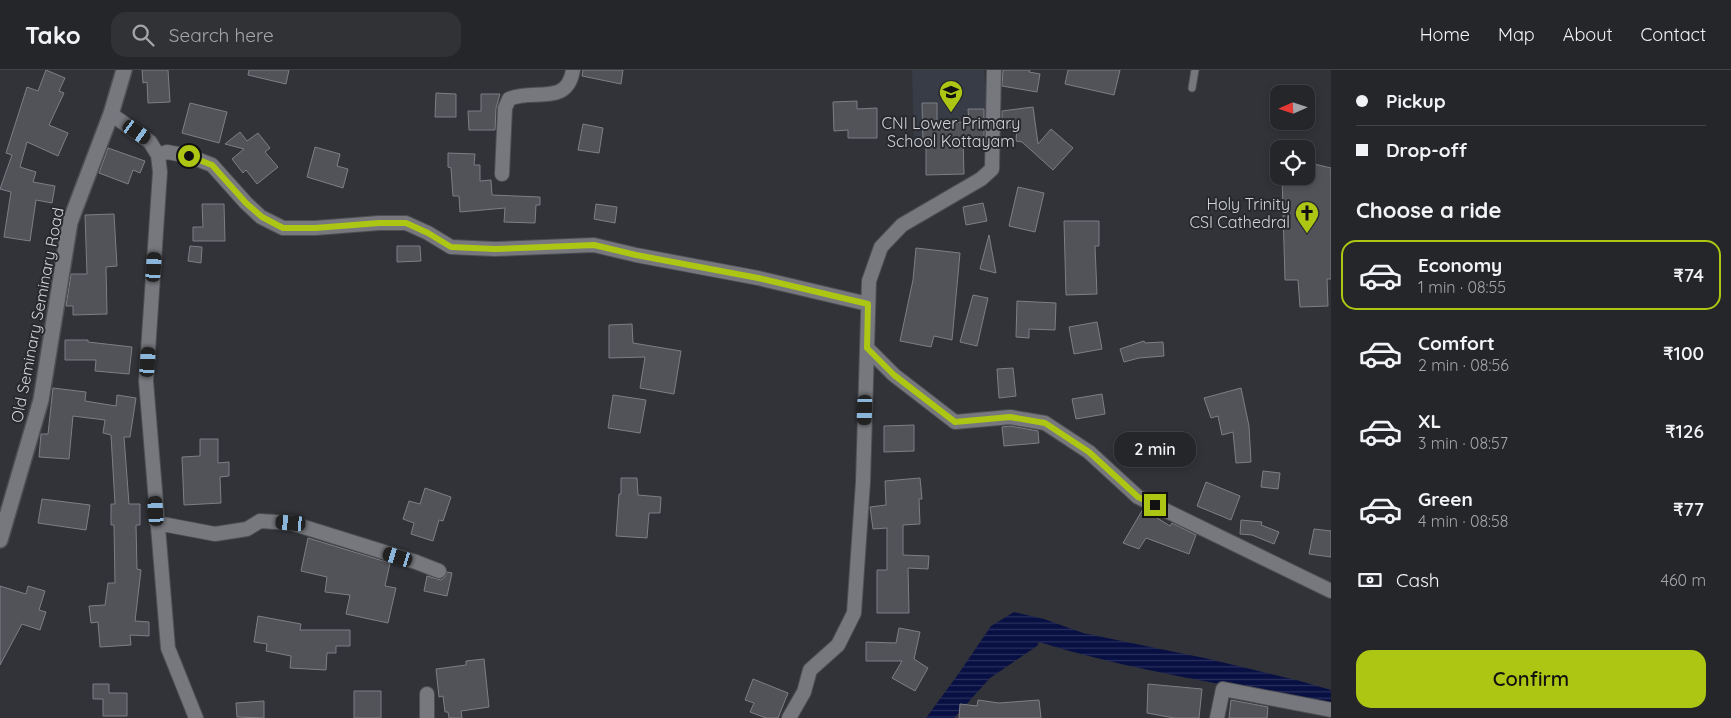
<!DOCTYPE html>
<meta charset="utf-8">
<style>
:root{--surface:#25262a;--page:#313236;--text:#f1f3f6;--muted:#a3a5a8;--line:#424347;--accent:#acc613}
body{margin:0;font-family:Quicksand,sans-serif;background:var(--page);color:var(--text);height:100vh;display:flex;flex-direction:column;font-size:19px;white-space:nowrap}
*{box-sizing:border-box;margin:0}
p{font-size:16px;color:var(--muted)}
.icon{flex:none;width:28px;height:28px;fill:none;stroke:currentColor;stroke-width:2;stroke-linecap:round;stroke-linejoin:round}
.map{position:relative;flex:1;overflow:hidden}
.sheet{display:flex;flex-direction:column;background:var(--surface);width:400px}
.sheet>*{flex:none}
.top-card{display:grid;align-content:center;height:110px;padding:0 25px;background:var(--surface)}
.needle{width:32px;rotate:267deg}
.fabs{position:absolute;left:1270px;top:15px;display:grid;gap:10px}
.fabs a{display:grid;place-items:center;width:45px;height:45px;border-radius:10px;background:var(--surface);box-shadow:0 2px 8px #0003,0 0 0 1px var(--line);font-size:25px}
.end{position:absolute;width:22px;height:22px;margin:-11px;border:6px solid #acc613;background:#111;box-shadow:0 0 0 2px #111}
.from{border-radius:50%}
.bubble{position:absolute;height:35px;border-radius:15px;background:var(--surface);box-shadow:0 2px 8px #0003,0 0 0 1px var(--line);font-size:16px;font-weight:600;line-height:35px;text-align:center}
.car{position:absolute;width:15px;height:30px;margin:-15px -8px;border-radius:6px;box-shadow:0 0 4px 1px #0007;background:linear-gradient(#222 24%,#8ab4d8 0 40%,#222 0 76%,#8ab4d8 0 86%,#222 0)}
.top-card b{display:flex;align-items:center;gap:18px;height:48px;font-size:19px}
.top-card b+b{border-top:1px solid var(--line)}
.top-card i{width:12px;height:12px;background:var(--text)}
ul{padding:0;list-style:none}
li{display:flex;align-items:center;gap:15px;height:70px;margin:0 10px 8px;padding:0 15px;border:2px solid transparent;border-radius:15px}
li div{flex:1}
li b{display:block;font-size:19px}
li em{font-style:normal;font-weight:600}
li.current{border-color:var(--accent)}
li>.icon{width:45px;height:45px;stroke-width:1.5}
h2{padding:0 25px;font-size:22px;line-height:60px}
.pay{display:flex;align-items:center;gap:12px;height:55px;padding:0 25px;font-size:19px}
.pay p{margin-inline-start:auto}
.action{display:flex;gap:10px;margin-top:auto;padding:10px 25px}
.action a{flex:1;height:58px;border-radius:15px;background:var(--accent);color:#111;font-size:20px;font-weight:600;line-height:58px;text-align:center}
header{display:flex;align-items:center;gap:30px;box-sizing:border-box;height:70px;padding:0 25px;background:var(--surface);border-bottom:1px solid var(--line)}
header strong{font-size:24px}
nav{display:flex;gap:28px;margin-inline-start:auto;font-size:18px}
.search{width:350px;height:45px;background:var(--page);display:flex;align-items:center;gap:12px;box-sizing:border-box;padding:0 18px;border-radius:15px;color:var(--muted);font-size:19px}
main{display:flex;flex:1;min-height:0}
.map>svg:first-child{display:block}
.built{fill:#383c47}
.water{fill:url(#water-rules)}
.building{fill:#515358;stroke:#7d7f85}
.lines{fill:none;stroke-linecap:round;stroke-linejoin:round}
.lane-casing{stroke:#4d4f52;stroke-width:9}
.street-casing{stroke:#4d4f52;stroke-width:16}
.secondary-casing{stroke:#4d4f52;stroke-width:18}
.lane{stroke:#76787e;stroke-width:7}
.street{stroke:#76787e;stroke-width:14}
.secondary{stroke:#76787e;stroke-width:15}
.route{stroke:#acc613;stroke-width:6}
.labels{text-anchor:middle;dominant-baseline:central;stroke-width:4;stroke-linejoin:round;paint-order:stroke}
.poi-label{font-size:16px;fill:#d1d3d6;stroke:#27292e}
.street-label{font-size:16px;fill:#d1d3d6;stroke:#27292e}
</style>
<header>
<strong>Tako</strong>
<div class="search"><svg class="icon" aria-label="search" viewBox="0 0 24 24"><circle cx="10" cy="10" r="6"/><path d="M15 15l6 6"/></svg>Search here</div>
<nav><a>Home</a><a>Map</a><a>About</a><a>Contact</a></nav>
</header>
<main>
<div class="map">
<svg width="1331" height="648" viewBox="0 0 1331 648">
<defs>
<pattern id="water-rules" width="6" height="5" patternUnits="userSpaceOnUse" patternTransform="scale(1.25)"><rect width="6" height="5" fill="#080f43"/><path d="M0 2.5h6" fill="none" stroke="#2b315d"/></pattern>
</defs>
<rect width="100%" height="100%" fill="#313338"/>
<!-- built -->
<path class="built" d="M912,0H984L985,13L988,19V68L914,73Z"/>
<!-- water -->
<path class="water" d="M1014,542L1044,549L1083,563L1209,589L1300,611L1331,620V635C1234,615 1134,602 1039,572L1037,576L990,608L954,648H926L959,603L991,556Z"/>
<!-- building -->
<path class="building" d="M46,0L65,8L59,21L64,23L49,55L68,63L58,86L27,72L20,97L36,102L33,112L55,116L52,133L36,130L30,171L4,167L11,122L0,119L12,85L6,83L27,17L38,21Z
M142,0H168L170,32L148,33L147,12L143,13Z
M249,0H289L286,14L248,5Z
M583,0H623L621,14L582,6Z
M1003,0H1030L1029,2L1040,4L1037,22L1002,16Z
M1068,0H1120L1114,25L1065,14Z
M436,23L456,24V47H435Z
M481,24H500L496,38L495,60H469L468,41H481Z
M857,31V39L877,38V68H848V60L834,61L833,32Z
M190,33L227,42L219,73L182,63Z
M922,33H937V53L969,52L968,39H984V67L963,68L964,104L926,105V70H923Z
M1033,37L1038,74L1051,59L1073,78L1053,100L1022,72L1016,71L1017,57L1002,58V41Z
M583,54L603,58L599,83L578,80Z
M240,62L247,71L258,63L270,78L265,82L278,97L257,114L246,100L243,103L232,89L244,79L225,74Z
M315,77L340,84L337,96L348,99L343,118L307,107Z
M108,78L145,91L140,103L133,100L128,114L99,103Z
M448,83L475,84L474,95H480V111L491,110L492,125L540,127V135H536L535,153L504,152L505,138L460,142L459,126H453L451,98L448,97Z
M1306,92L1331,98V209H1327L1328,236L1300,237L1298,210H1285L1282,106H1306Z
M1018,117L1044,123L1035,162L1009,156Z
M983,133L987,151L966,155L963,137Z
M202,134H224L225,171H193V157H203Z
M596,134L617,137L615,153L594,149Z
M114,144L117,196L106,197L107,244L73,245V236H66L71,204H87L85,145Z
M1064,151H1099V176H1095L1097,224L1066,225Z
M989,165L996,203L980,199Z
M190,176L202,177L201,193L188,191Z
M397,176H420L421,191L397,192Z
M916,178L960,183L952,270L934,266L931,277L900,271L913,210Z
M973,225L988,228L977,276L960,272Z
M1017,231L1056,233L1055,260L1029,259V268L1016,267Z
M1097,252L1102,279L1074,284L1069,257Z
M632,254L633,273L681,281L674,324L640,318L645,287L609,288V255Z
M65,270H88V272L132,277L129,304L95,301L96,290H65Z
M1144,271L1145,273L1163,272L1164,286L1139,288L1124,292L1120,279Z
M1013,298L1016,326L999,328L997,299Z
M53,318L86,322L85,331L116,336L117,325L136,328L130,367H124L129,434H140V455H136L137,499L141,500L135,551L149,552V566L130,565L131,575L100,577L98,552L91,553L89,536L105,535L108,513H115L114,455H111V434H115L111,365L103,363L105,350L73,346L69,389L39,387L41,364H48Z
M1241,318L1249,356L1251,392L1236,393L1233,362L1222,365L1218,346L1211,348L1204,328Z
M1102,324L1105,344L1076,349L1072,329Z
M613,325L646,330L640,363L608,358Z
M914,355V381L884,382V356Z
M1010,356L1038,361L1039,373L1004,376L1002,357Z
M200,369H218V393L229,392V406L220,407L221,433L184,435L182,387L200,386Z
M1263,401L1280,403L1278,419L1261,417Z
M621,408H637L638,425L661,427L660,443H649L647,468L616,466L619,424H621Z
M920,408L922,429H919L920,454L903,455V485L929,486L928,499L908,498L909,543H877V500H887V458L873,459L870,437L886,435L885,411Z
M1206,412L1240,426L1231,450L1197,436Z
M425,418L451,427L443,451L439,450L433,471L411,464L414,453L403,449L409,431L420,434Z
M42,429L90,435L86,460L38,453Z
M1143,439L1170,456L1172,453L1196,465L1189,484L1146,468L1139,479L1123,473Z
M1241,450L1262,452L1261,455L1279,462L1274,474L1252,465L1240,464Z
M1314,459L1331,461V487L1309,484Z
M308,468L390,493L385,516L396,518L388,553L346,544L350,525L325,522L327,507L301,501Z
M447,502L452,503L447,526L424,521L427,506L441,510L445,507Z
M0,516L26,524L28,516L45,521L39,540L46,542L40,560L22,554L0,595Z
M258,546L301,554L300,560H350V576H336V583H327L326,600L290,598L291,586L266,581L267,574L254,572Z
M899,558L920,562L914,589L928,598L915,621L892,608L902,591H866V572L896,573Z
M484,589L489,637L461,641L462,648H449L448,642H445L443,626L439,627L436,599L466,595V591Z
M753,609L788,623L778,648H766L750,642L754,633L745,630Z
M93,614H109V623H127V646H103V629H93Z
M1148,614L1202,619L1199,648H1174L1147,643Z
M354,621H381V648H354Z
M978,630L999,633L1039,630L1041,648H959L960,634L977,636Z
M1231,630L1268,637L1267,648H1229Z
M264,631V648L237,647L236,633Z"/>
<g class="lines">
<!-- lane casing -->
<g class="lane-casing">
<path id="lane" d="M1192,18L1195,0"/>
</g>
<!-- street casing -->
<g class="street-casing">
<path id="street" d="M111,44L150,72L158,85L160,102L146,311L168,578L196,648
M158,85L167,82L189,86L212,95L246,133L261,147L283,158H315L379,153H406L428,163L451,177L495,179L594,175L636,185L758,208L868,234
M502,104L505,38L509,29C534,18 567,37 573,0
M867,278L894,305L955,352L1010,347L1045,353L1089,382L1138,427L1331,521
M157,453L215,464L247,459L260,451L291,453L416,492L439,501
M427,624V648
M789,648L804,622L810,600L838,575L854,543L863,412L869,211L881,177L902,155L981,109L992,99L994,0
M1217,648L1223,619L1331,640"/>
</g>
<!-- secondary casing -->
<g class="secondary-casing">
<path id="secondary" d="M0,470L41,330L70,152L111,44L124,0"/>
</g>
<!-- lane -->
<use href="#lane" class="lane"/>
<!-- street -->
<use href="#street" class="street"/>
<!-- secondary -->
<use href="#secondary" class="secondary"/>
</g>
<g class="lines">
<!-- route -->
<path class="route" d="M189,86L212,95L246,133L262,147L283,158H315L379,153H406L428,163L451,177L495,179L594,175L636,185L758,208L868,234L867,278L894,305L955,352L1010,347L1045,353L1089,382L1138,427L1155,435"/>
</g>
<!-- icons -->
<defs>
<g id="school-pin" transform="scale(1.25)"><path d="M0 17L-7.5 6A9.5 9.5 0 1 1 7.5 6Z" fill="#acc613" stroke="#27292e"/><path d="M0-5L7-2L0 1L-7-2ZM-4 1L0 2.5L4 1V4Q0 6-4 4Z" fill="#111"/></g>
<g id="church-pin" transform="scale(1.25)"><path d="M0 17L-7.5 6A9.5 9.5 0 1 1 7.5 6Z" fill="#acc613" stroke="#27292e"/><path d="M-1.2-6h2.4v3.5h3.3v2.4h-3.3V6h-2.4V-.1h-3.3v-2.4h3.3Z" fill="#111"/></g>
</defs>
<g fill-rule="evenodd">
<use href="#school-pin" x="951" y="22"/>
<use href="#church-pin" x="1307" y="143"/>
</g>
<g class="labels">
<!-- poi labels -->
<g class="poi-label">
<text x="951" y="53">CNI Lower Primary<tspan x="951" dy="18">School Kottayam</tspan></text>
<text x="1290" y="134" text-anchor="end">Holy Trinity<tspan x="1290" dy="18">CSI Cathedral</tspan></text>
</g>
<!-- street labels -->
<g class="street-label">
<text transform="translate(37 245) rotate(-79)">Old Seminary Seminary Road</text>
</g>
</g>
</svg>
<div class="fabs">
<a><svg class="needle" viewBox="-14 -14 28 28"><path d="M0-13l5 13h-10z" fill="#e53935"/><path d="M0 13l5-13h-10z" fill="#a3a5a8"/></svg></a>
<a><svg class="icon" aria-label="locate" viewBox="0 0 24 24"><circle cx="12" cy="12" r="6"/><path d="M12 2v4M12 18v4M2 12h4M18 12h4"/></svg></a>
</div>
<i class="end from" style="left:189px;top:86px"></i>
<i class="end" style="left:1155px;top:435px"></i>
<div class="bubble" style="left:1114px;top:362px;width:82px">2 min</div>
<i class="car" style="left:137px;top:62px;rotate:125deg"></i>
<i class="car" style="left:154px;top:197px;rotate:4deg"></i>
<i class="car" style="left:148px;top:292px;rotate:4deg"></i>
<i class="car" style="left:865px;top:340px;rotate:182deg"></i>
<i class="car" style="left:156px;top:441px;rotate:356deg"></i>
<i class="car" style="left:291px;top:453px;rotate:275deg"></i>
<i class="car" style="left:398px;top:487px;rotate:287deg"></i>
</div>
<section class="sheet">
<div class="top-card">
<b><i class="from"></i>Pickup</b>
<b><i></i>Drop-off</b>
</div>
<h2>Choose a ride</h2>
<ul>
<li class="current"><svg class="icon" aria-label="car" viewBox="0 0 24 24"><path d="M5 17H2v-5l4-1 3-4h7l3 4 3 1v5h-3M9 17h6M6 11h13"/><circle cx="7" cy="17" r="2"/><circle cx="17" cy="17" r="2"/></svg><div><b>Economy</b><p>1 min · 08:55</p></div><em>₹74</em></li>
<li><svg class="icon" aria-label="car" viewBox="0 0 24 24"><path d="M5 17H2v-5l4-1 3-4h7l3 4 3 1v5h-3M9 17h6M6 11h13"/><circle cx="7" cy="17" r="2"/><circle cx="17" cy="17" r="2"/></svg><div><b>Comfort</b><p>2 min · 08:56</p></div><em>₹100</em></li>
<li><svg class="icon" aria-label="car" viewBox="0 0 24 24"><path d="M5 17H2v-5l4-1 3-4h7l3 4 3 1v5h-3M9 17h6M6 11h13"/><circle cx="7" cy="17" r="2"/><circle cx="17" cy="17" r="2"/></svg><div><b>XL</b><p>3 min · 08:57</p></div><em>₹126</em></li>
<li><svg class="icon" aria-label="car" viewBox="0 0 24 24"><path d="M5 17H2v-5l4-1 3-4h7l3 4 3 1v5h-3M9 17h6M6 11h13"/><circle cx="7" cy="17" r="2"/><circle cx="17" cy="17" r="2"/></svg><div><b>Green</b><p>4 min · 08:58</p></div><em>₹77</em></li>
</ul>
<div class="pay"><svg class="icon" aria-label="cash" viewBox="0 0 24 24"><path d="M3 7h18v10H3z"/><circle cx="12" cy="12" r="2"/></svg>Cash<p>460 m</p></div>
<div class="action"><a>Confirm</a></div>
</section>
</main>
